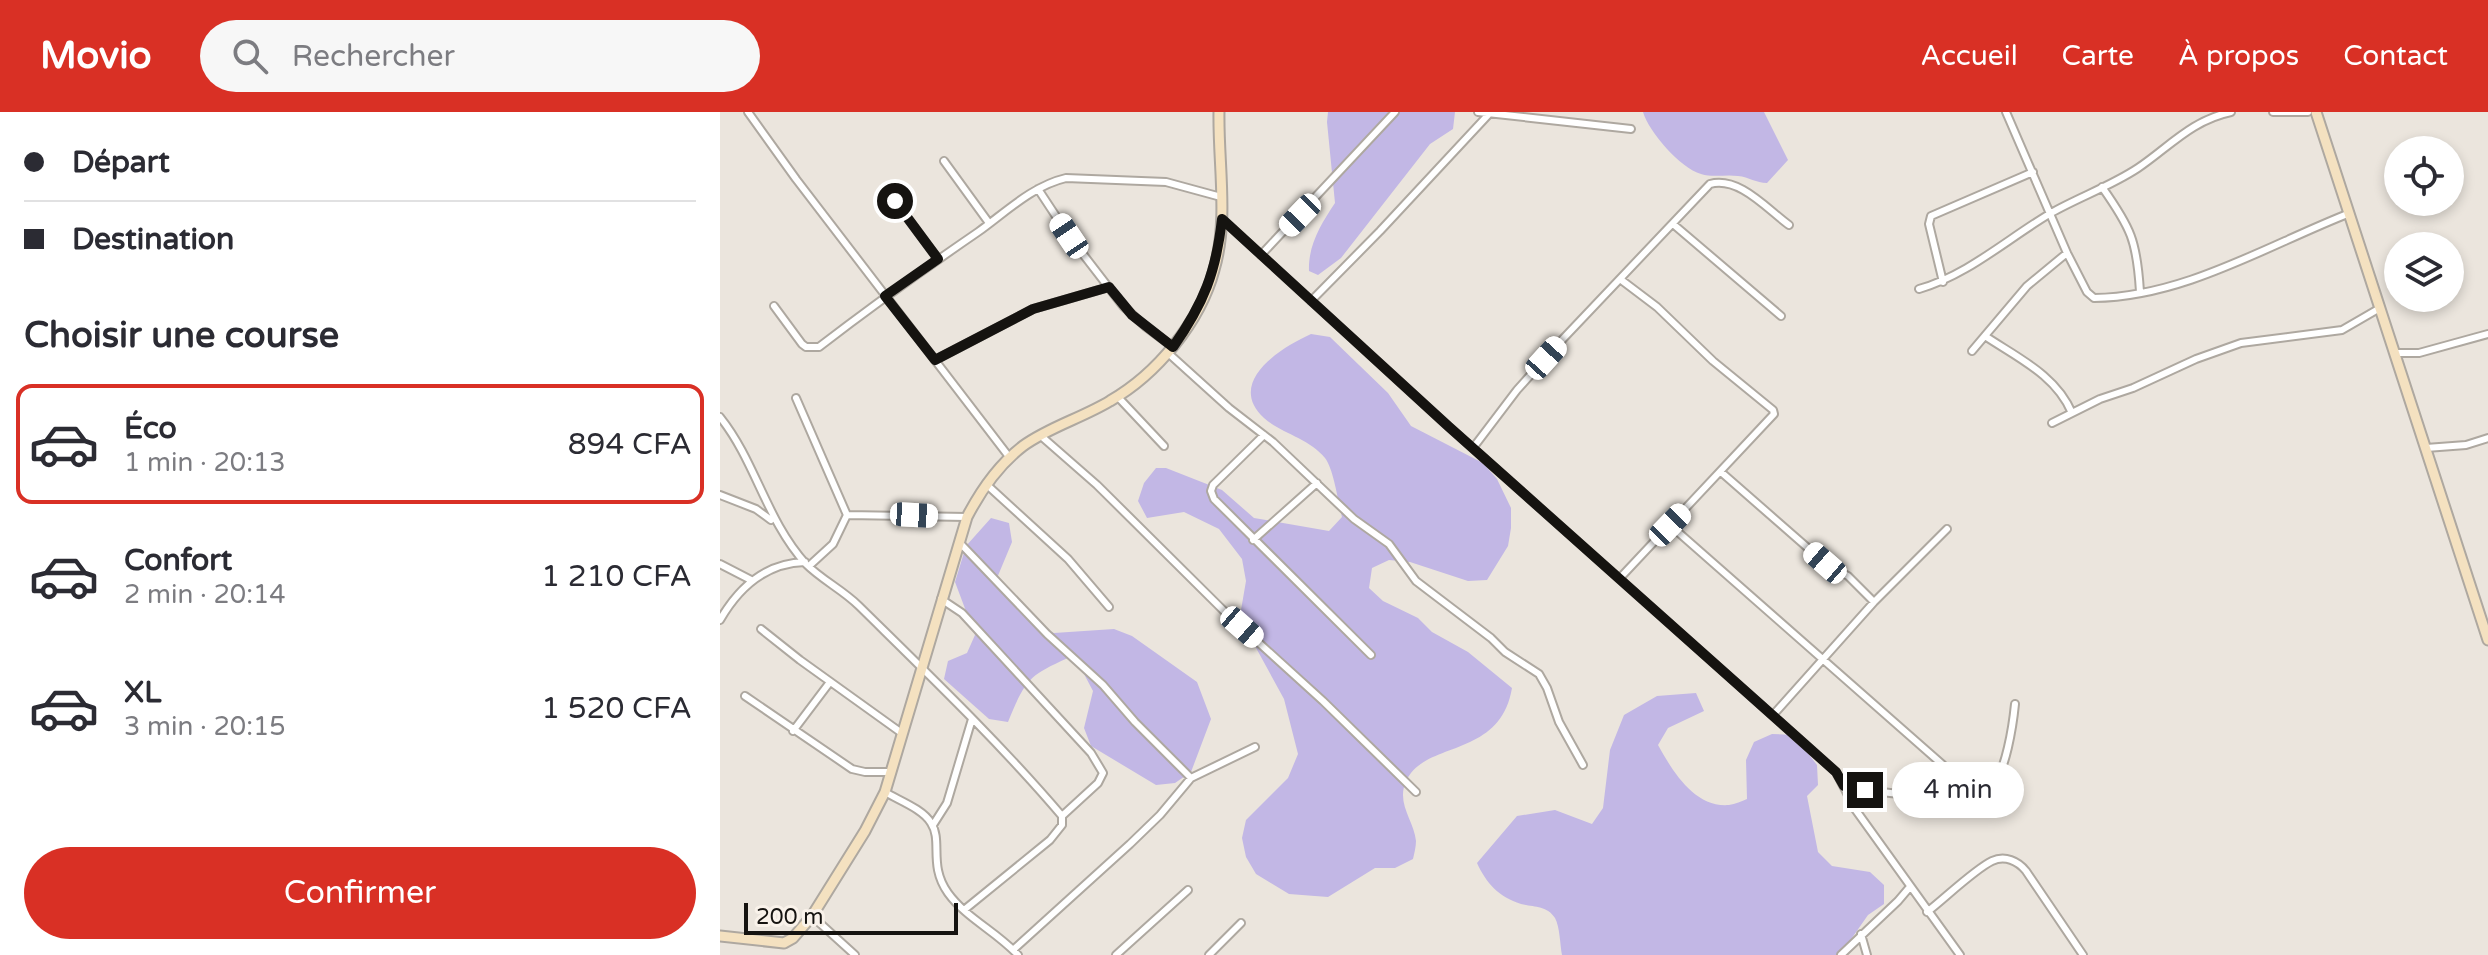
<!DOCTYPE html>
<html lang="fr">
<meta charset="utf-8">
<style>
:root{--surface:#fff;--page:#f7f7f7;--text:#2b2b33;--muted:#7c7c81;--line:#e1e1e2;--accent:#d93025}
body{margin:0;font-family:"Varela Round",sans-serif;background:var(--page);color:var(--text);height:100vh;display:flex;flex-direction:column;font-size:30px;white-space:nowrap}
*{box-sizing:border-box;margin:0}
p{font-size:26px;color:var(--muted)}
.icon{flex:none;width:44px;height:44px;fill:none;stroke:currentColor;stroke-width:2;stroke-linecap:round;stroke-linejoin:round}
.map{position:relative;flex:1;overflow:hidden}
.drawer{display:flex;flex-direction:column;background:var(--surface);width:720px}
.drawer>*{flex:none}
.banner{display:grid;align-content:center;height:176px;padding:0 24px;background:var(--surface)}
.tools{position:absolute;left:1664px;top:24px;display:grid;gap:16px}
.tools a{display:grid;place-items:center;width:80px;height:80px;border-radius:50%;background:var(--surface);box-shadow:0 4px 12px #0003;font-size:40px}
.scale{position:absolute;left:24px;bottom:20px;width:214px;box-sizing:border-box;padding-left:8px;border:4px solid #151310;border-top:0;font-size:22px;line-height:28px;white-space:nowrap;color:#151310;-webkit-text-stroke:6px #f9f2ea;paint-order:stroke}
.end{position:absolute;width:36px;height:36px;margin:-18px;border:10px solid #151310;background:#fff;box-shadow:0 0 0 4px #fff}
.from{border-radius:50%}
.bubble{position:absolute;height:56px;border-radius:28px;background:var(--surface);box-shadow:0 4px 12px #0003;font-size:26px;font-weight:600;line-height:56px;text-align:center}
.car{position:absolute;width:24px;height:48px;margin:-24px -12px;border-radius:10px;box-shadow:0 0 6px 2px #0007;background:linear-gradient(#fff 24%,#345 0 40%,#fff 0 76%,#345 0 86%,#fff 0)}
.banner b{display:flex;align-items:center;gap:28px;height:76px;font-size:30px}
.banner b+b{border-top:2px solid var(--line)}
.banner i{width:20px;height:20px;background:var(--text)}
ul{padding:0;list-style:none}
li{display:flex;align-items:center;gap:24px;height:120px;margin:0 16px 12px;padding:0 8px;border:4px solid transparent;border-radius:16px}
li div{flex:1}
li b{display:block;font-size:30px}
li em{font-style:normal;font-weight:600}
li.selected{border-color:var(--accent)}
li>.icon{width:72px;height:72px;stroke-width:1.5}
h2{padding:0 24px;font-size:36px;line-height:96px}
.action{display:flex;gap:16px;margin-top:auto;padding:16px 24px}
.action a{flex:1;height:92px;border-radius:48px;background:var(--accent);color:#fff;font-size:32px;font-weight:600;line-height:92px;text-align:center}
header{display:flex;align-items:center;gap:48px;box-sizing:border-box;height:112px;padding:0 40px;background:var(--accent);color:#fff}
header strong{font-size:38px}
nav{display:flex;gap:44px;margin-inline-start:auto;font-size:28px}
.search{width:560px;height:72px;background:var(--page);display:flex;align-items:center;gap:20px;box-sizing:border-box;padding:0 28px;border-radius:44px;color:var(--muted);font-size:30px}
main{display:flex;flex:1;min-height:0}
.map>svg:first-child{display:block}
.green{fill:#c2b7e5}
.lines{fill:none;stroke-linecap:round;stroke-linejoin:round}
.street-casing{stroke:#aea8a0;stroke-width:10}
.secondary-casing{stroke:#aea8a0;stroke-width:13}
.street{stroke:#fff;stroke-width:6}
.secondary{stroke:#f4e1c0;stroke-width:9}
.route{stroke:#151310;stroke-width:10}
</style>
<header>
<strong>Movio</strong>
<div class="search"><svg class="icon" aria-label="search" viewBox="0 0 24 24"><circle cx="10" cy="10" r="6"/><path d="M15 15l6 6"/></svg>Rechercher</div>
<nav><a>Accueil</a><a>Carte</a><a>À propos</a><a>Contact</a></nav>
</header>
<main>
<section class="drawer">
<div class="banner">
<b><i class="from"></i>Départ</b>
<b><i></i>Destination</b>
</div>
<h2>Choisir une course</h2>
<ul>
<li class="selected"><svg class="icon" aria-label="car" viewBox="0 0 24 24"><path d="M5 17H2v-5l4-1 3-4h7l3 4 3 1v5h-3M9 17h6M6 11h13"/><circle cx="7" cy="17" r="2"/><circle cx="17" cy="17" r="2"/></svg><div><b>Éco</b><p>1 min · 20:13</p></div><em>894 CFA</em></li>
<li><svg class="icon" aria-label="car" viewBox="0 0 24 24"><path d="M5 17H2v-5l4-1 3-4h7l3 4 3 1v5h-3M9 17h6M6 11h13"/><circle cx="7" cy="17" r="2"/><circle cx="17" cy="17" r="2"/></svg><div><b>Confort</b><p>2 min · 20:14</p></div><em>1 210 CFA</em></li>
<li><svg class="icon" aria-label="car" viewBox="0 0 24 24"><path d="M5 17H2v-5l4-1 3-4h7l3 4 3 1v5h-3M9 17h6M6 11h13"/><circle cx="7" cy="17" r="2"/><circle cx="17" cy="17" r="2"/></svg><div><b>XL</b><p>3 min · 20:15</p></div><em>1 520 CFA</em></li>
</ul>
<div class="action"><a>Confirmer</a></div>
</section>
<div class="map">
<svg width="1768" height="843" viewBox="0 0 1768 843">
<rect width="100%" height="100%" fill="#ebe5dd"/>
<!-- green -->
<path class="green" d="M608,0H735L733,17L710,32L621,146L598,163L589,159C588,133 601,112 615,91L607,10Z
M923,0H1044L1068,48L1047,71C1036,71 1029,65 1018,64C1005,62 994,66 981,62C960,56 929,20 923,0Z
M591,222L610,225L668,281L691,314L763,351L777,367L791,396V416L788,434L767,468L748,469L690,450L669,448L652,456L649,476L663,489L698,506L712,520L748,540L792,576C780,647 705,628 686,669C676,692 694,708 696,729C696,735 694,742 693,747L675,756H655L608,785L569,782L536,762L526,745L522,726L526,708L568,666L578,642L564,587L535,534L521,498L526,469L522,447L499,417L464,400L427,406L418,389L424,371L436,356H446L502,378L534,406L609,419L622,405C618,390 614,358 605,346C589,326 562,322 544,306C505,270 562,235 591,222Z
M271,406L289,411L292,430L277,466L304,495L315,515L334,521L394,517L412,524L477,570L491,607L471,660L455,671L436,673L371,634L364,616L373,579L354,543C309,564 307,564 288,610L269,607L224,567L228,549L247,541L255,523L235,470L246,434Z
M976,581L984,599L948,616L938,633C952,658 974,696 1009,693C1015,692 1022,689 1027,687L1026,648L1034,630L1052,622L1074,623L1097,653L1098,673L1087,684L1098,740L1112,754L1150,760L1164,773V792L1148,803L1120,843H842C840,833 840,815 835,806C827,793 813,795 801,792C779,785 766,771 757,751L797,704L835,698L872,712L883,696L890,638L904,603L937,584Z"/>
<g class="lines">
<!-- street casing -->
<g class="street-casing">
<path id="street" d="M28,0L76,67L290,346
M758,0L911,17
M1286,0L1347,141L1367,180L1374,186C1464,185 1548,133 1630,101
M1553,0H1588
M224,49L269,111
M1382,75C1411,116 1417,129 1420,180
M318,77L349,124L403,194L426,215L453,235
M175,89L218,147
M502,107L728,314L1116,660L1135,697L1240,843
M953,112L1061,204
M541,143L675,0
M1223,170L1209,112L1211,104L1313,60
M1199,177C1248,163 1287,127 1331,101C1359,85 1391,74 1418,56C1449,35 1472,8 1511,0
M591,189L660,119L769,2
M54,194L82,232L86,235H99C151,195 204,157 258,120C286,100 312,74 346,66L446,70L501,85
M1265,224C1298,246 1336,263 1352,301
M1252,239L1307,174L1347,141
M447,240L509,296L553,330L634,407L669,432L696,469L771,526L785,540L819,562L827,576L839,610L863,653
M1675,241H1699L1768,222
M215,248L313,197L389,175
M397,284L444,334
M76,286L127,403
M0,305C36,350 46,408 86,452C102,468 123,478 139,494C208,562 279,630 342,704
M1332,311L1380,287L1413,276L1476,247L1521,231L1622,218L1660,196
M544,323L493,373L491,379L494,387L651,543
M321,324L377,373L506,501L603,589L696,680
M753,336L797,278L840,230L990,72C1019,64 1047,97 1069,113
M1706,336L1746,333L1768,326
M1001,360L1105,451L1128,464L1154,490
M266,372L348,447L389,495
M0,383L36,397L51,408
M950,413L1223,653L1229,665L1223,683
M533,428L597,371
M239,430L327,522L383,573L415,610L471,666
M0,452L31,468
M89,454L113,432L127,403L247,405
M900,466L1054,302L1053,298L993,249L937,195L900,167
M221,487L242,501L371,641L383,661L378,671L342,704V713L330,728L244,798
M0,508C19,475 46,451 85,450
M41,517L80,548L183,622
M25,584L132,657L145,660H172
M1053,603L1154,490L1227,417
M73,619L110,570
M1124,674C1149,680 1252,693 1271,675C1286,661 1293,612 1295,592
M165,680C178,688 203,697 211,711C223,729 208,753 228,781C246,806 277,820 298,843
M213,713L227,691L252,607
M1207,800C1224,787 1255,757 1272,749C1285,743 1298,749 1306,759L1363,843
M92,804L135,843
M1141,822L1147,843
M293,838L410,732L440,703L471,666L535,635
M396,843L468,778
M489,843L521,811
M1121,843L1178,789L1189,776"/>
</g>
<!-- secondary casing -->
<g class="secondary-casing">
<path id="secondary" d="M1596,0L1768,528
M0,824L64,831L73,826L92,804L145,719L165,680L247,405C261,378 278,353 303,334C329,315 362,306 390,289C437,262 480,210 494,158C509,107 498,52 499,0"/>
</g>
<!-- street -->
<use href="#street" class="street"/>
<!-- secondary -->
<use href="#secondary" class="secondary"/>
</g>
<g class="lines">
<!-- route -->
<path class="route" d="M175,89L218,147L165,184L215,248L313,197L389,175L412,203L453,235C484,191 496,160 502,107L728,314L1116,660L1124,674L1145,678"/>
</g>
</svg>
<div class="tools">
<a><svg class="icon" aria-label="locate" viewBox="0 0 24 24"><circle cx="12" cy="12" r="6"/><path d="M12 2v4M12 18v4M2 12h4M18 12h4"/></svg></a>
<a><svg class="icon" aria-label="layers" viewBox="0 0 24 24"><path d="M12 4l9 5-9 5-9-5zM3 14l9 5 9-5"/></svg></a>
</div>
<div class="scale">200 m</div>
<i class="end from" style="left:175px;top:89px"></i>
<i class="end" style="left:1145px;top:678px"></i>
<div class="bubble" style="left:1172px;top:650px;width:132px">4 min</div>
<i class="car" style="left:580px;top:103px;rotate:224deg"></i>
<i class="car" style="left:349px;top:124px;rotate:326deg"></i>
<i class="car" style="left:826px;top:246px;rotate:42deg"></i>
<i class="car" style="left:194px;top:403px;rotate:93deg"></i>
<i class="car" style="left:950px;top:413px;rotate:44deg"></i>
<i class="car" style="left:1105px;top:451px;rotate:311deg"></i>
<i class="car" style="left:522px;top:515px;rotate:131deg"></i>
</div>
</main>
